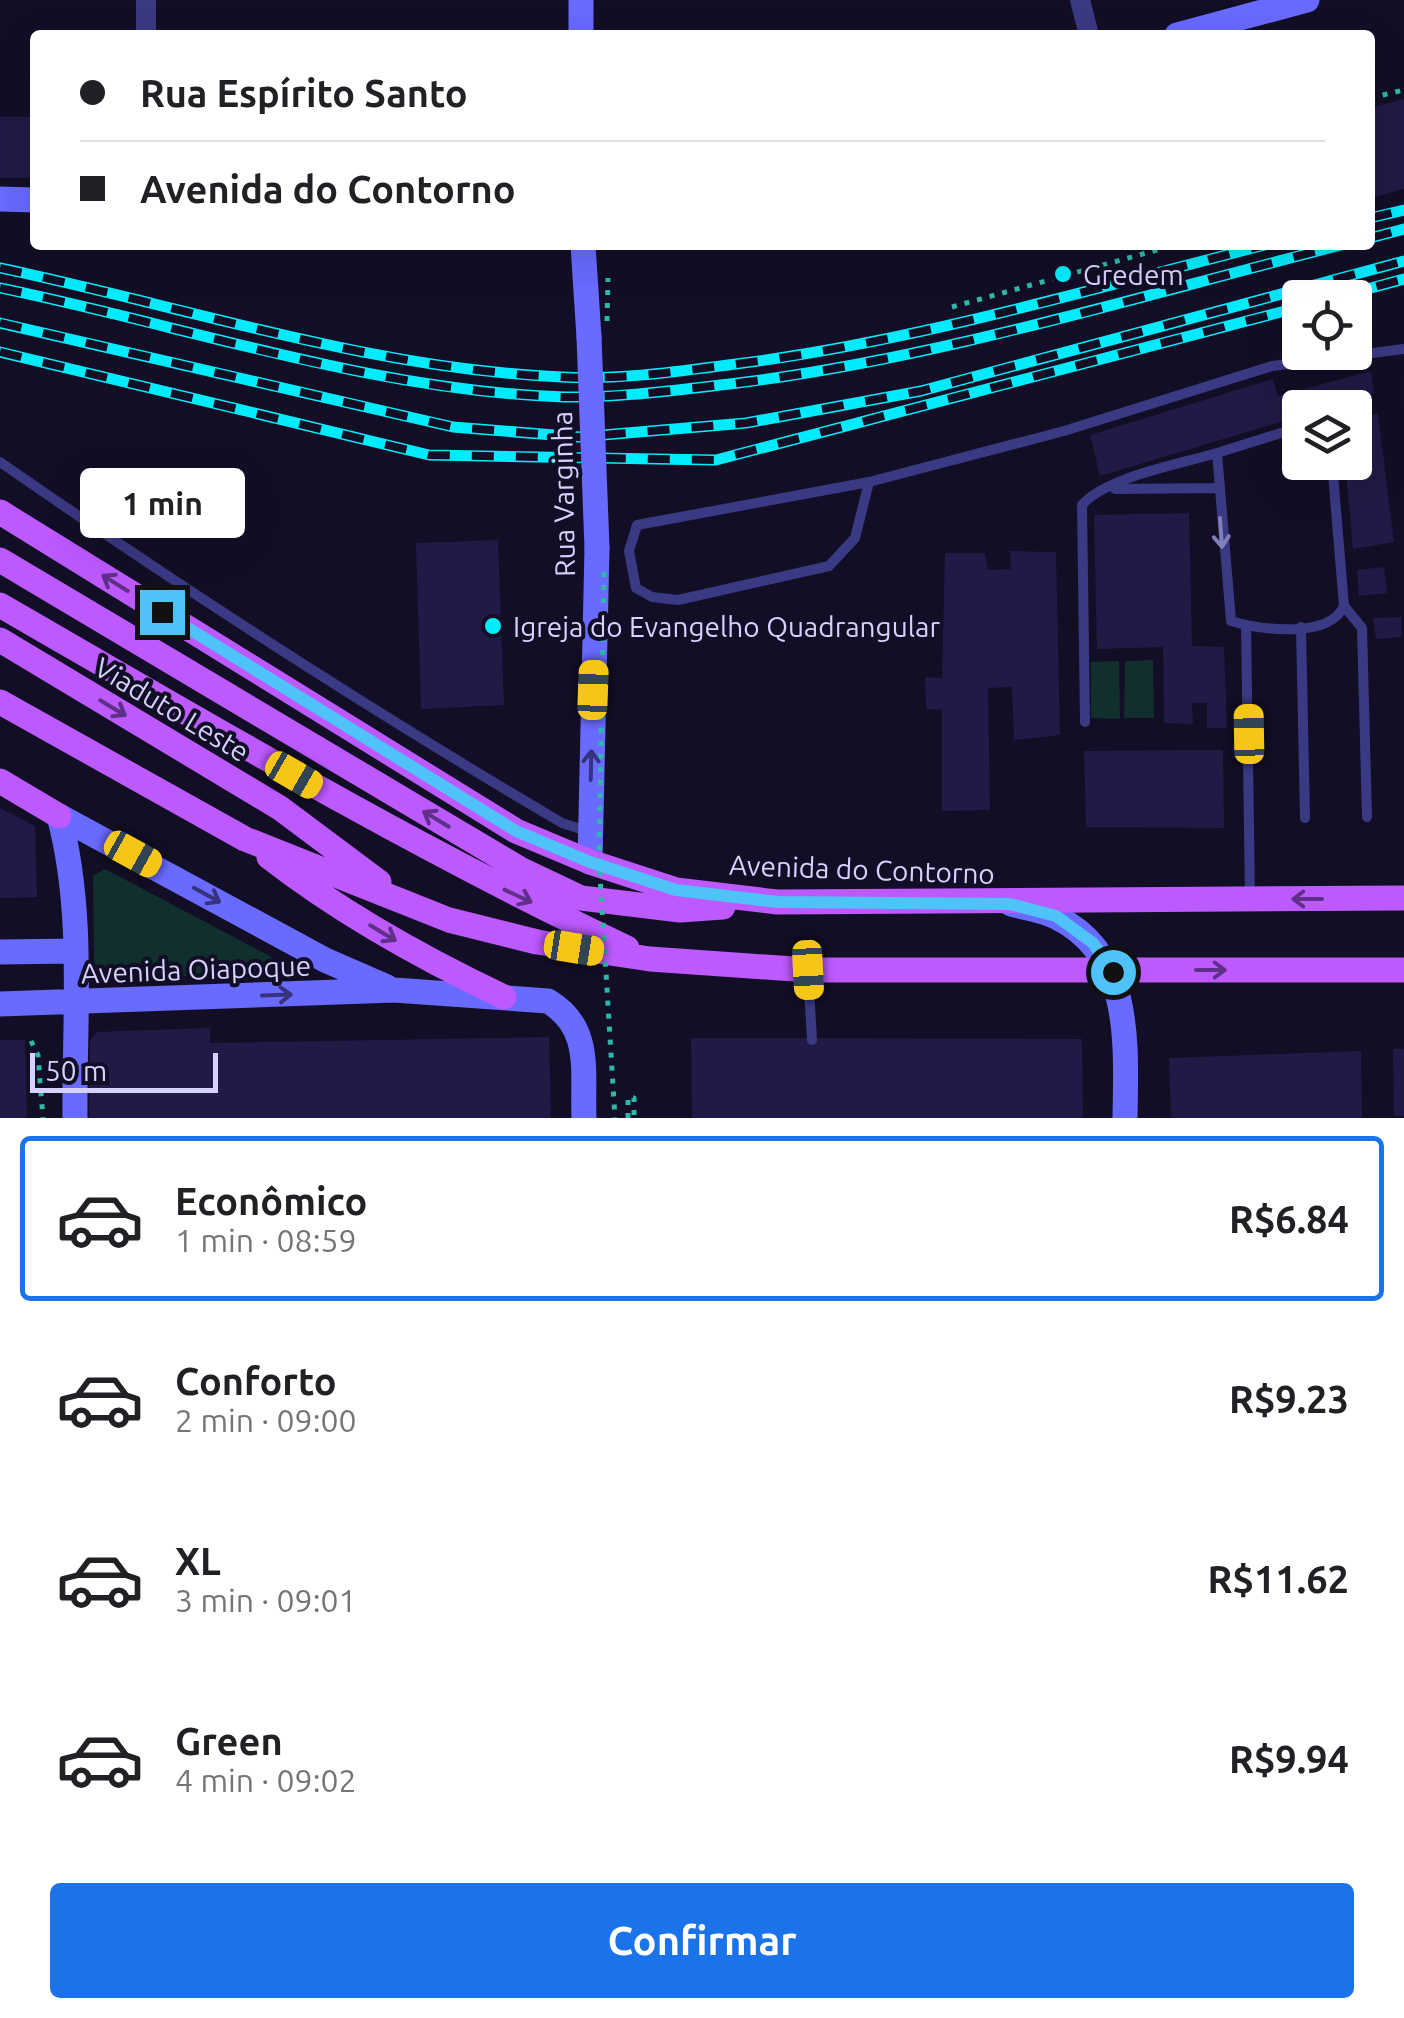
<!DOCTYPE html>
<html lang="pt">
<meta charset="utf-8">
<style>
:root{--surface:#fff;--page:#f6f6f6;--text:#202124;--muted:#757577;--line:#e0e0e0;--accent:#1a73e8}
body{margin:0;font-family:Ubuntu,sans-serif;background:var(--page);color:var(--text);height:100vh;display:flex;flex-direction:column;font-size:38px;white-space:nowrap}
*{box-sizing:border-box;margin:0}
p{font-size:32px;color:var(--muted)}
.icon{flex:none;width:55px;height:55px;fill:none;stroke:currentColor;stroke-width:2;stroke-linecap:round;stroke-linejoin:round}
.map{position:relative;height:1118px;overflow:hidden}
.drawer{display:flex;flex-direction:column;background:var(--surface);flex:1}
.drawer>*{flex:none}
.top-card{position:absolute;left:30px;top:30px;width:1345px;height:220px;border-radius:10px;box-shadow:0 10px 40px #0002;display:grid;align-content:center;height:220px;padding:0 50px;background:var(--surface)}
.controls{position:absolute;left:1282px;top:280px;display:grid;gap:20px}
.controls a{display:grid;place-items:center;width:90px;height:90px;border-radius:10px;background:var(--surface);box-shadow:0 10px 40px #0002;font-size:50px}
.scale{position:absolute;left:30px;bottom:25px;width:188px;box-sizing:border-box;padding-left:10px;border:5px solid #d6d2ff;border-top:0;font-size:28px;line-height:35px;white-space:nowrap;color:#d6d2ff;-webkit-text-stroke:8px #120e25;paint-order:stroke}
.end{position:absolute;width:45px;height:45px;margin:-22px;border:12px solid #4fc3f7;background:#111;box-shadow:0 0 0 5px #111}
.from{border-radius:50%}
.bubble{position:absolute;height:70px;border-radius:10px;background:var(--surface);box-shadow:0 10px 40px #0002;font-size:32px;font-weight:600;line-height:70px;text-align:center}
.car{position:absolute;width:30px;height:60px;margin:-30px -15px;border-radius:12px;box-shadow:0 0 8px 2px #0007;background:linear-gradient(#f5c518 24%,#345 0 40%,#f5c518 0 76%,#345 0 86%,#f5c518 0)}
.top-card b{display:flex;align-items:center;gap:35px;height:95px;font-size:38px}
.top-card b+b{border-top:2px solid var(--line)}
.top-card i{width:25px;height:25px;background:var(--text)}
ul{padding:18px 0 0;list-style:none}
li{display:flex;align-items:center;gap:30px;height:165px;margin:0 20px 15px;padding:0 30px;border:5px solid transparent;border-radius:10px}
li div{flex:1}
li b{display:block;font-size:38px}
li em{font-style:normal;font-weight:600}
li.on{border-color:var(--accent)}
li>.icon{width:90px;height:90px;stroke-width:1.5}
.cta{display:flex;gap:20px;margin-top:auto;padding:20px 50px}
.cta a{flex:1;height:115px;border-radius:10px;background:var(--accent);color:#fff;font-size:40px;font-weight:600;line-height:115px;text-align:center}
.map>svg:first-child{display:block}
.green{fill:#112f2d}
.building{fill:#221a46}
.lines{fill:none;stroke-linecap:round;stroke-linejoin:round}
.path{stroke:#2eb7aa;stroke-width:5;stroke-dasharray:5 8;stroke-linecap:butt}
.lane{stroke:#3a3984;stroke-width:10}
.street{stroke:#3a3984;stroke-width:20}
.secondary{stroke:#696aff;stroke-width:25}
.primary{stroke:#bc59ff;stroke-width:25}
.rail-casing{stroke:#00ecfd;stroke-width:11}
.rail{stroke:#120e25;stroke-width:8;stroke-dasharray:22;stroke-linecap:butt}
.path-bridge{stroke:#2eb7aa;stroke-width:5;stroke-dasharray:5 8;stroke-linecap:butt}
.secondary-bridge{stroke:#696aff;stroke-width:25}
.oneway{stroke:#807ebb}
.oneway2{stroke:#5e3087}
.oneway3{stroke:#35337c}
.route{stroke:#4fc3f7;stroke-width:12}
.poi-dot{fill:#00ecfd;stroke:#120e25;stroke-width:4}
.labels{text-anchor:middle;dominant-baseline:central;stroke-width:8;stroke-linejoin:round;paint-order:stroke}
.poi-label{font-size:28px;fill:#d6d2ff;stroke:#120e25;text-anchor:start}
.street-label{font-size:28px;fill:#d6d2ff;stroke:#120e25}
</style>
<div class="map">
<svg width="1404" height="1118" viewBox="0 0 1404 1118">
<rect width="100%" height="100%" fill="#120e25"/>
<!-- green -->
<path class="green" d="M1153,660L1154,718H1124L1125,661Z
M1119,661L1120,719L1091,718V662Z
M105,869L302,973L304,978L98,975L94,966L93,876Z"/>
<!-- building -->
<path class="building" d="M1404,99V189L1370,198V108Z
M0,117H35V178H0Z
M1371,371L1374,393L1327,408H1300V416L1100,476L1090,435L1273,379L1278,396Z
M1378,414L1394,542L1353,549L1345,462H1355V416Z
M1189,513L1192,646L1224,647L1227,728H1207V703H1192L1193,724L1164,723L1163,647L1097,649L1094,515Z
M498,540L504,705L421,709L416,543Z
M1010,551L1056,552L1060,735L1014,740L1012,687L988,688L990,810L942,811V710L926,709L925,677L942,678L945,553H985L988,570L1011,569Z
M1384,567L1387,593L1359,596L1357,570Z
M1401,617V637L1376,639L1373,618Z
M1223,750L1224,828L1086,827L1084,751Z
M0,808L35,826L37,897L0,898Z
M210,1028V1043L549,1037L551,1118H89L90,1041L97,1032Z
M691,1038L1082,1039L1083,1118H692Z
M0,1040H25L27,1118H0Z
M1393,1049H1404V1116H1394Z
M1361,1051L1362,1118H1171L1169,1058Z"/>
<g class="lines">
<!-- path -->
<path class="path" d="M1370,98L1404,90
M952,307L1175,245
M31,1041L38,1055L43,1118
M628,1118V1097L634,1098V1118"/>
<!-- lane -->
<path class="lane" d="M1300,427L1217,453L1231,621C1261,630 1329,639 1344,606L1332,462
M0,462C183,589 370,710 562,823L590,832
M869,482L855,538L829,566L678,600L652,597L636,588L629,551L637,525L869,482L1064,431L1272,366L1404,349
M1115,489L1218,488
M1344,606L1362,628L1367,817
M1246,625L1250,898
M1301,627L1305,818
M1085,722L1082,505C1106,477 1180,464 1217,453
M808,971L812,1040"/>
<!-- street -->
<path class="street" d="M1080,0L1089,35
M146,35V0"/>
<!-- secondary -->
<path class="secondary" d="M581,0V35
M1177,35L1307,0
M0,199L35,200
M583,245L589,337
M59,816L325,960L387,987
M59,816C85,912 74,1019 75,1118
M590,862L597,548
M1011,904C1025,908 1043,910 1056,917C1133,954 1126,1045 1125,1118
M0,952L74,951
M0,1004L394,990L548,1001C593,1028 582,1071 584,1118"/>
<!-- primary -->
<path class="primary" d="M0,512L516,831L590,862L676,890L777,902L1404,898
M0,560L520,869L581,898L680,910L723,907
M0,605C206,724 411,846 627,948
M0,640L280,808L379,882
M0,702L245,839L449,920L537,942L650,959L808,970H1404
M0,781L59,816
M269,857C341,913 422,958 504,997"/>
<!-- rail casing -->
<g class="rail-casing">
<path id="rail" d="M1370,218L1404,210
M1370,238L1404,229
M0,268C186,307 371,369 562,377C617,380 674,372 728,365C910,343 1087,290 1265,245
M0,288C186,326 373,391 564,397C618,398 675,390 730,384C937,359 1139,296 1341,245
M1334,298L1404,279
M0,323L453,427L579,437L746,423L921,391L1404,261
M0,352L429,455L716,460L1300,307"/>
</g>
<!-- rail -->
<use href="#rail" class="rail"/>
<!-- path-bridge -->
<path class="path-bridge" d="M607,321L608,278
M604,572L599,860L615,1118"/>
<!-- secondary-bridge -->
<path class="secondary-bridge" d="M589,337L597,548"/>
</g>
<!-- one-way arrows -->
<defs><path id="oneway-shaft" d="M-6 0H5M1.5-3L5.5 0L1.5 3" fill="none" stroke-width="1.6" stroke-linecap="round" stroke-linejoin="round" transform="scale(2.5)"/></defs>
<use class="oneway" href="#oneway-shaft" transform="translate(1221 533) rotate(86)"/>
<g class="oneway2">
<use href="#oneway-shaft" transform="translate(115 583) rotate(-148)"/>
<use href="#oneway-shaft" transform="translate(113 708) rotate(31)"/>
<use href="#oneway-shaft" transform="translate(436 819) rotate(-149)"/>
<use href="#oneway-shaft" transform="translate(518 896) rotate(25)"/>
<use href="#oneway-shaft" transform="translate(1307 899) rotate(180)"/>
<use href="#oneway-shaft" transform="translate(383 933) rotate(31)"/>
<use href="#oneway-shaft" transform="translate(1211 970)"/>
</g>
<g class="oneway3">
<use href="#oneway-shaft" transform="translate(591 765) rotate(-89)"/>
<use href="#oneway-shaft" transform="translate(207 895) rotate(29)"/>
<use href="#oneway-shaft" transform="translate(277 995) rotate(-2)"/>
</g>
<g class="lines">
<!-- route -->
<path class="route" d="M162,612L516,831L590,862L676,890L778,902L1010,904L1056,916L1093,943L1113,972"/>
</g>
<!-- markers -->
<g class="poi-dot">
<circle cx="1063" cy="274" r="10"/>
<circle cx="493" cy="626" r="10"/>
</g>
<g class="labels">
<!-- poi labels -->
<g class="poi-label">
<text x="1083" y="274">Gredem</text>
<text x="513" y="626">Igreja do Evangelho Quadrangular</text>
</g>
<!-- street labels -->
<g class="street-label">
<text transform="translate(563 494) rotate(-91)">Rua Varginha</text>
<text transform="translate(172 709) rotate(31)">Viaduto Leste</text>
<text transform="translate(862 869) rotate(2)">Avenida do Contorno</text>
<text transform="translate(196 969) rotate(-2)">Avenida Oiapoque</text>
</g>
</g>
</svg>
<div class="controls">
<a><svg class="icon" aria-label="locate" viewBox="0 0 24 24"><circle cx="12" cy="12" r="6"/><path d="M12 2v4M12 18v4M2 12h4M18 12h4"/></svg></a>
<a><svg class="icon" aria-label="layers" viewBox="0 0 24 24"><path d="M12 4l9 5-9 5-9-5zM3 14l9 5 9-5"/></svg></a>
</div>
<div class="scale">50 m</div>
<i class="end from" style="left:1113px;top:972px"></i>
<i class="end" style="left:162px;top:612px"></i>
<div class="bubble" style="left:80px;top:468px;width:165px">1 min</div>
<i class="car" style="left:593px;top:690px;rotate:2deg"></i>
<i class="car" style="left:1249px;top:734px;rotate:359deg"></i>
<i class="car" style="left:294px;top:775px;rotate:120deg"></i>
<i class="car" style="left:133px;top:854px;rotate:119deg"></i>
<i class="car" style="left:574px;top:948px;rotate:99deg"></i>
<i class="car" style="left:808px;top:970px;rotate:177deg"></i>
<div class="top-card">
<b><i class="from"></i>Rua Espírito Santo</b>
<b><i></i>Avenida do Contorno</b>
</div>
</div>
<section class="drawer">
<ul>
<li class="on"><svg class="icon" aria-label="car" viewBox="0 0 24 24"><path d="M5 17H2v-5l4-1 3-4h7l3 4 3 1v5h-3M9 17h6M6 11h13"/><circle cx="7" cy="17" r="2"/><circle cx="17" cy="17" r="2"/></svg><div><b>Econômico</b><p>1 min · 08:59</p></div><em>R$6.84</em></li>
<li><svg class="icon" aria-label="car" viewBox="0 0 24 24"><path d="M5 17H2v-5l4-1 3-4h7l3 4 3 1v5h-3M9 17h6M6 11h13"/><circle cx="7" cy="17" r="2"/><circle cx="17" cy="17" r="2"/></svg><div><b>Conforto</b><p>2 min · 09:00</p></div><em>R$9.23</em></li>
<li><svg class="icon" aria-label="car" viewBox="0 0 24 24"><path d="M5 17H2v-5l4-1 3-4h7l3 4 3 1v5h-3M9 17h6M6 11h13"/><circle cx="7" cy="17" r="2"/><circle cx="17" cy="17" r="2"/></svg><div><b>XL</b><p>3 min · 09:01</p></div><em>R$11.62</em></li>
<li><svg class="icon" aria-label="car" viewBox="0 0 24 24"><path d="M5 17H2v-5l4-1 3-4h7l3 4 3 1v5h-3M9 17h6M6 11h13"/><circle cx="7" cy="17" r="2"/><circle cx="17" cy="17" r="2"/></svg><div><b>Green</b><p>4 min · 09:02</p></div><em>R$9.94</em></li>
</ul>
<div class="cta"><a>Confirmar</a></div>
</section>
